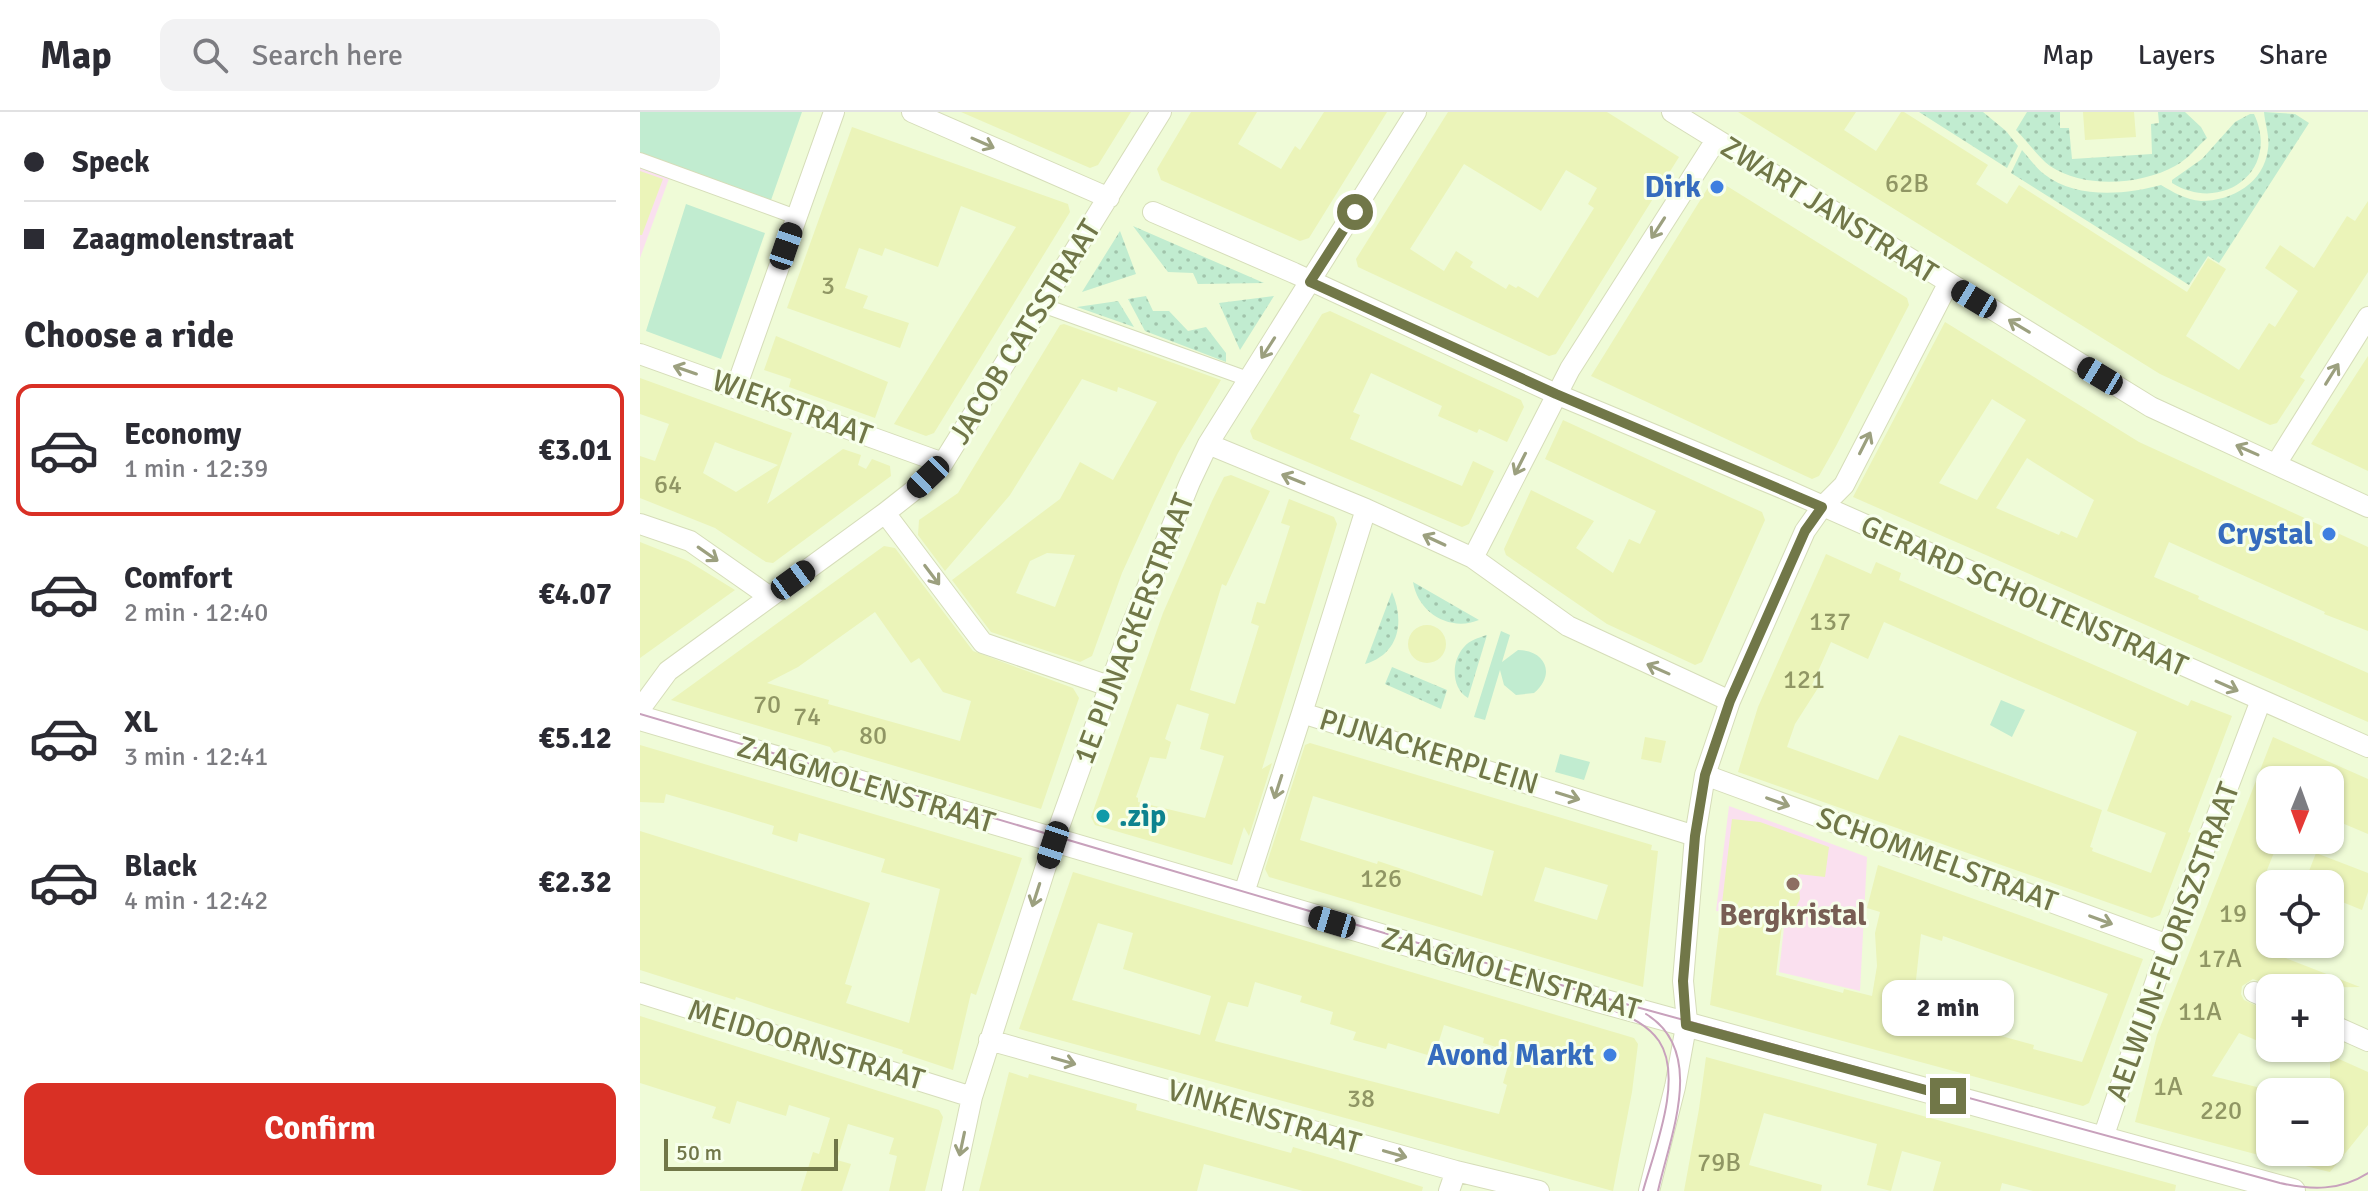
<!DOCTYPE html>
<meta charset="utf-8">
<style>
:root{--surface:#fff;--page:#f2f2f3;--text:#2b2b33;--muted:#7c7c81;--line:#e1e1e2;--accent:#d93025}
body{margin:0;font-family:Signika,sans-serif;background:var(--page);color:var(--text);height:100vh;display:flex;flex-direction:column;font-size:30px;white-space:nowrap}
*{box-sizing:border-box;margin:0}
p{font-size:26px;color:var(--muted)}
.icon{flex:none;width:44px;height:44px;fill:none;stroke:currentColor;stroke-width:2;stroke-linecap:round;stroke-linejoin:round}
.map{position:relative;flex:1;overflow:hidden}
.details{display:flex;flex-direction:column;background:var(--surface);width:640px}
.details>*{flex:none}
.top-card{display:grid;align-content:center;height:176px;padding:0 24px;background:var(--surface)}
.needle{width:52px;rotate:181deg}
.tools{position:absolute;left:1616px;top:654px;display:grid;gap:16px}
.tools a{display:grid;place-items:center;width:88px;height:88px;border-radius:16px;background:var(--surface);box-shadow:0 2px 6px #0004;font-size:40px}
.scale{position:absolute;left:24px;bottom:20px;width:174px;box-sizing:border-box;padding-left:8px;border:4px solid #717748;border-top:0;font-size:22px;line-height:28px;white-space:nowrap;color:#717748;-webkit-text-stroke:6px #f7ffeb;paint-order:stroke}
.end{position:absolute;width:36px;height:36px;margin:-18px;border:10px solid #717748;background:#fff;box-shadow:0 0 0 4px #fff}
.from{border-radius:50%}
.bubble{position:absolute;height:56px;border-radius:16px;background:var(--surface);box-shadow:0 2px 6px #0004;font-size:26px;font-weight:700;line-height:56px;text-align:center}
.car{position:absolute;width:24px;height:48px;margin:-24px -12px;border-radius:10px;box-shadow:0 0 6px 2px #0007;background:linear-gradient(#222 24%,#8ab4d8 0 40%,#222 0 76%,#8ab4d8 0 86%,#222 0)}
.top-card b{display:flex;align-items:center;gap:28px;height:76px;font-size:30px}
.top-card b+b{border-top:2px solid var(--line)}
.top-card i{width:20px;height:20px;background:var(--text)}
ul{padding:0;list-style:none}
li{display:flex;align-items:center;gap:24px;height:132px;margin:0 16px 12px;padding:0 8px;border:4px solid transparent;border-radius:16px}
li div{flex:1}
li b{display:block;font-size:30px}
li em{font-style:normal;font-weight:700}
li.active{border-color:var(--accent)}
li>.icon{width:72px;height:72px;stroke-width:1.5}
h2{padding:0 24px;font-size:36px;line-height:96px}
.primary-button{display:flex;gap:16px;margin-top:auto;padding:16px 24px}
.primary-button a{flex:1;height:92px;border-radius:16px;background:var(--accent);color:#fff;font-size:32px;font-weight:700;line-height:92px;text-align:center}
header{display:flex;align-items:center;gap:48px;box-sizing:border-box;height:112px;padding:0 40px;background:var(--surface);border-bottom:2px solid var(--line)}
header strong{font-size:38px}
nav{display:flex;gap:44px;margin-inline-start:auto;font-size:28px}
.search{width:560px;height:72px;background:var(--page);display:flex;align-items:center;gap:20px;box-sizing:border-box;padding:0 28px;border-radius:16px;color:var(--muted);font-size:30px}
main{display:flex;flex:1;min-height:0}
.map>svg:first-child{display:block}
.residential{fill:#effbd7;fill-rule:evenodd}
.education{fill:#fae0ef}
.grass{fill:url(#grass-dots)}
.park{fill:#c1ecd0}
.building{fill:#ebf4b9;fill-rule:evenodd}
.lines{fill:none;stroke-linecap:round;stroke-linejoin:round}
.pedestrian-casing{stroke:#d6ddb9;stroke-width:16}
.minor-casing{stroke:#d6ddb9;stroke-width:22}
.tertiary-casing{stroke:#d6ddb9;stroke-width:26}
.pedestrian{stroke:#fff;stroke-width:14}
.minor{stroke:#fff;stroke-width:20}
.tertiary{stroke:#fff;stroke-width:24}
.tram{stroke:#c8a1bc;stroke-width:2}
.oneway{stroke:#9ca07f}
.route{stroke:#717748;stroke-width:10}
.shop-dot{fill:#3f7fe0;stroke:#f7ffeb;stroke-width:3}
.culture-dot{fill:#0f9aa8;stroke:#f7ffeb;stroke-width:3}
.education-dot{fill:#8d6e63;stroke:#f7ffeb;stroke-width:3}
.labels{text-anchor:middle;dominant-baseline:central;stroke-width:6;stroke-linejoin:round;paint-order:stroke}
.number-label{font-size:26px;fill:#909664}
.shop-label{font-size:30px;font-weight:bold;fill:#366cbe;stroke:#f7ffeb;text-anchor:end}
.street-label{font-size:30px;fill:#717748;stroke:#f7ffeb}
.culture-label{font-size:30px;font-weight:bold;fill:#0d838f;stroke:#f7ffeb;text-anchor:start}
.education-label{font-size:30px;font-weight:bold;fill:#785e54;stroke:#f7ffeb}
</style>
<header>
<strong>Map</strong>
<div class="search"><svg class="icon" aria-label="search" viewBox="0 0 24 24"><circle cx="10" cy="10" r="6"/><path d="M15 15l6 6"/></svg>Search here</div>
<nav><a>Map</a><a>Layers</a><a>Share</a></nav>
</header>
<main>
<section class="details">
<div class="top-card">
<b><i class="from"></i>Speck</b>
<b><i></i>Zaagmolenstraat</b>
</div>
<h2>Choose a ride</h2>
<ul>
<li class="active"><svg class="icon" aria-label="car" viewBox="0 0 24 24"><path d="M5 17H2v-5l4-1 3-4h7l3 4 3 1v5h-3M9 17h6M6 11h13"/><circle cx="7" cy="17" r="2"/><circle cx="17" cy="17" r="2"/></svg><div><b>Economy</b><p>1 min · 12:39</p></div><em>€3.01</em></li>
<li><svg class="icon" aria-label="car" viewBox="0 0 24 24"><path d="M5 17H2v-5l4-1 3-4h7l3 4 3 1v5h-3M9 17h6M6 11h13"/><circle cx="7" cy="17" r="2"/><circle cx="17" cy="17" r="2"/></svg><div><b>Comfort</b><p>2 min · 12:40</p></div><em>€4.07</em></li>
<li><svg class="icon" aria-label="car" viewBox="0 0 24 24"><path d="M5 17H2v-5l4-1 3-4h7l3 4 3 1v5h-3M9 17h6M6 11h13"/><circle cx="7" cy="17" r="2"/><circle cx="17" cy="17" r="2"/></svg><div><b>XL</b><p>3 min · 12:41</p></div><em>€5.12</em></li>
<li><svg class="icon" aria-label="car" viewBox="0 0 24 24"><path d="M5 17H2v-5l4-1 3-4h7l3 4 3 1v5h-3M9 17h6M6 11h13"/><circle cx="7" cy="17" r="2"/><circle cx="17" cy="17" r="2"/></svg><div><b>Black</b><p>4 min · 12:42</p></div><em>€2.32</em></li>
</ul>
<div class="primary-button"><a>Confirm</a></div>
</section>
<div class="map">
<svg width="1728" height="1079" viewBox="0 0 1728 1079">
<defs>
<pattern id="grass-dots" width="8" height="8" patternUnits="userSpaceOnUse" patternTransform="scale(2)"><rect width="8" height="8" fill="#c1ecd0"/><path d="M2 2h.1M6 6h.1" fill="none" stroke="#a1c4ab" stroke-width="1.8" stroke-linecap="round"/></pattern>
</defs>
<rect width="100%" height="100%" fill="#f4fde3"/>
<!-- residential -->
<path class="residential" d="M0,0H1728V1079H0ZM1630,668H1690V728H1630ZM1630,772H1690V832H1630ZM1630,876H1690V936H1630ZM1630,980H1690V1040H1630Z"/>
<!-- education -->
<path class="education" d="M0,53L30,64L0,146Z
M1089,694L1227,745L1220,879L1139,860L1145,806L1076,799Z"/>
<!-- grass -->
<path class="grass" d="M1279,0H1343L1366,19L1378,34L1367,56Z
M1387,0H1420V16H1429L1432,47L1512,42L1511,12L1519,11L1518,0H1545L1561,15L1567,26C1557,35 1547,48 1535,54C1501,73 1444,77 1410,54C1398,45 1387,29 1376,18Z
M1624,0L1655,2L1669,11L1579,151L1568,144L1549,173L1371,61L1382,38C1389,46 1396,56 1404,62C1435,87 1485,83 1521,73C1533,80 1546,88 1561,89C1592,89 1624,71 1628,37C1630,25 1625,12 1624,0Z
M1610,2H1614C1641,59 1582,102 1532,71V68L1562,47L1595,10Z
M493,114L624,171L558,172L553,161L528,160Z
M480,119L496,162L442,180Z
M506,184L513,199H529L548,219L566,215L586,241V250L505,219L488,187Z
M634,184L600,238L579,191Z
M478,189L494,215L437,195Z
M773,470L839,508C810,520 778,501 773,470Z
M752,480C765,510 759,542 725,552Z
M847,523L828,586C811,576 811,549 824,535C830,528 838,526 847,523Z
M752,555L807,578L801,597L745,572Z"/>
<!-- park -->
<path class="park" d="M0,0H162L130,91L0,44Z
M46,92L125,121L81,247L6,219Z
M861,519L870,523L862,550L878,538C906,538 916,563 894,581L876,583L864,573L860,558L845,608L834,605Z
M1361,588L1385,598L1372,625L1350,613Z
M920,642L950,650L944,668L915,660Z"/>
<!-- building -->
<path class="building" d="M321,0H491L458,53L450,56Z
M551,0H617L598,32L641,57L655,34L660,38L684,0H747L669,126L660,129L521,68L517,57Z
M808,0H967L1039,45L916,242L909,244L718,155L716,147ZM824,52L901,99L926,58L957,76L948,92L954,96L898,186L878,174L876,176L869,172L866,177L830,155L833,150L816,139L804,159L770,137Z
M1098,0H1216L1204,18L1236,39L1261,0H1264L1348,53L1336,72L1367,92L1379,73L1547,180L1568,146L1586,157L1546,224L1599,258L1629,211L1635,215L1658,179L1625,156L1640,133L1674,156L1707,104L1715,109L1728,89V160L1660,265L1665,268L1637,311L1630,313L1520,262Z
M1443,0H1494L1496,25L1445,28Z
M212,15L428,92L430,100L294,321L286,324L254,312L376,115L321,94L298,155L245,136L242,144L219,136L205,176L228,184L223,196L269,211L260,236L147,196Z
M0,59L23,67L2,123H0Z
M1074,66L1267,186L1269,193L1196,334L1179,364L1172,367L951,264Z
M690,199L881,288L884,295L867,330L839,317L837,321L798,304L802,294L731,261L713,300L720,303L710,327L767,351L822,374L833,349L854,359L829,412L822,415L613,327L610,319L653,249L682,202Z
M1305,210L1499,330L1728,435V519L1684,502L1685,500L1529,430L1514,465L1559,484L1558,487L1728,561V610L1213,385ZM1352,287L1386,308L1337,388L1299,371ZM1387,346L1454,388L1437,426L1421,419L1419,423L1356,396Z
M424,212L581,268L538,341L514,391L482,461L452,544L440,550L351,520L312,468L420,387L440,350L473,368L517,290L478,275L477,280L442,267L370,383L305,459L278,423L279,408L318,381L420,213ZM407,441L435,443L415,495L376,481L390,449Z
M136,224L248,270L235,306L149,275L151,267L124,258Z
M1728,244V359L1671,332Z
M0,266L152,321L127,392L203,337L221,343L218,353L226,357L232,347L250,354L251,364L133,451L126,450L75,416L0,386V344L15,349L29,312L0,302ZM75,330L93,337L138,353L96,380L63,361Z
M923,308L1122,400L1125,408L1062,550L1055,553L967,512L866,443L864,437L891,378L954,409L936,436L973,461L989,427L1000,432L1016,399L905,347Z
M591,363L630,379L586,474L582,472L550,578L595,592L619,514L611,511L617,490L625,492L650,414L641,411L649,387L694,405L697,412L622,657L632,651L609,724L604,715L592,753L455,713L451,705L523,501L572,389L584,365ZM537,592L569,602L560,637L584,644L565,706L498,690V686L496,685L510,645L526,647L531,630L525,627Z
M0,430L48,449L95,478L0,546Z
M244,434L255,436L333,539L433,576L439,586L401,697L201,638L194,641L190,635L31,588ZM235,500L271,551L279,546L303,580L331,589L320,629L188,592L189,588L127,571L158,555Z
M1186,442L1231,462L1236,450L1261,461L1259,468L1523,583L1548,594L1551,588L1592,604L1548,720L1551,721L1520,803L1512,806L1098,660L1118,595ZM1244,510L1497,620L1467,699L1526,721L1511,761L1452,739L1453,736L1450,735L1462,698L1265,625L1259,623L1238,668L1147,635L1155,612L1178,576L1172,573L1191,530L1228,547Z
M768 532a19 19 0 1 1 38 0a19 19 0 1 1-38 0Z
M1005,625L1026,629L1021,651L1001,647Z
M1633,625L1728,667V722L1690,706V668H1630V728H1639L1619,778L1630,783V840L1720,875L1637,876L1613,867L1602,874L1601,882L1604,888L1630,900V934L1599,921L1572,964L1625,977L1624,982L1630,984V1046L1495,1010L1517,923Z
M670,631L1012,733L1011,738L1018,739L1003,875L629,765L625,757L665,633ZM673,684L854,739L842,784L738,749L737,752L660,728ZM905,755L968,773L957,808L894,789Z
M0,633L382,746L336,883L331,881L313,958L262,941L263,938L129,896L96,885L95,888L0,858V719L230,791L205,872L212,874L206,891L269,911L300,777L241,760L245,747L159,721L157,730L132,722L134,714L92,701L26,682L24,691L0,690Z
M1092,707L1120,710L1189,735L1185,765L1158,762L1160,787L1155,797L1143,805L1136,863L1203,881L1204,877L1232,884L1237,854L1235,821L1240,800L1227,796L1238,753L1503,847L1449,991L1443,994L1070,893ZM1281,822L1302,829L1303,824L1468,882L1442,950L1393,937L1394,933L1281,902L1282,898L1273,895Z
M1676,741L1728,761V780L1722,798L1690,785V772H1664Z
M433,760L994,926L998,932L992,980L973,1079L379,917ZM458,811L493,821L483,857L571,884L560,923L432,888ZM615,870L662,884L660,890L693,900L690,912L716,920L713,928L746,937L748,931L794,945L804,913L844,926L843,931L872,940L863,971L867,973L859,1002L575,929L588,890L608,895Z
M0,904L299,998L303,1005L285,1079H249L257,1044L249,1042L254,1026L208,1012L197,1048L211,1052L202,1079H161L173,1040L179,1042L190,1006L149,993L146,1004L97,989L90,1012L72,1006L76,995L0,971Z
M1690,943L1728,960V1013L1690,1060L1633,1046V1040H1690Z
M1066,945L1536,1073L1535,1079H1393L1362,1071L1360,1079H1293L1301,1050L1262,1039L1251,1079L1227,1073L1237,1032L1124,1001L1109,1053L1182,1073L1181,1079H1044L1059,997Z
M369,960L388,966L389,962L497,992L496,998L651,1041L653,1035L691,1046L783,1075L782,1079H663L564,1052L557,1079H339Z"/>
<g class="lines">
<!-- pedestrian casing -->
<g class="pedestrian-casing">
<path id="pedestrian" d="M0,48L156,105
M402,193L608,267"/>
</g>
<!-- minor casing -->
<g class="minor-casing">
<path id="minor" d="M272,0L469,86
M1032,0L1511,295L1728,395
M513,100L654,161L916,282L1149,379L1728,635
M0,242L303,351
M96,276L194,0
M568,332L726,397
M1636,352L1728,205
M245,401L343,531L469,574
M0,412L50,429L130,485
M833,446L930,257L1076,28
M0,597L28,559L245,401L273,379L303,351L521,0
M1065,663L1528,833
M1055,724L662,601L726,397L833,446L928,514L1090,589
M603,784L662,601
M1614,880L1630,887
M0,881L332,985
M1690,912L1728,929
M349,928L816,1059L899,1079
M1463,1026L1528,833L1621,588
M312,1079L332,985L414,729L489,520L550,370L568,332L776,0
M809,1079L816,1059
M1009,1079L1035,975L1047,909L1043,869L1055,724L1065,663L1090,589L1165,419L1182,395L1204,373L1308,172"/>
</g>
<!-- tertiary casing -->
<g class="tertiary-casing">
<path id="tertiary" d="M0,606L958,888L1653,1079"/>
</g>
<!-- pedestrian -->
<use href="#pedestrian" class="pedestrian"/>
<!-- minor -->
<use href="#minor" class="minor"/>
<!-- tertiary -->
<use href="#tertiary" class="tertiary"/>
<!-- tram -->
<path class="tram" d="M0,602L989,893L1640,1071C1671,1078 1700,1079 1728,1061
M973,898C990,905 1008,913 1019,929C1044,966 1014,1039 1003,1079
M1006,902C1067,939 1030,1024 1018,1079"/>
</g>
<!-- one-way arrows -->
<defs><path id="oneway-shaft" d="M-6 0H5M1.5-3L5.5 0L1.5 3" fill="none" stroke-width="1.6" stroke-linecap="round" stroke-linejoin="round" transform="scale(2)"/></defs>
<g class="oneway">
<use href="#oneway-shaft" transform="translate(343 31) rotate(24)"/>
<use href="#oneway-shaft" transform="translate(1018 116) rotate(123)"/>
<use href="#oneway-shaft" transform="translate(1379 214) rotate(-149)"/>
<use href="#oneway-shaft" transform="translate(628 236) rotate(123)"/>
<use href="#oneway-shaft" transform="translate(45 258) rotate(-161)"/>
<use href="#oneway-shaft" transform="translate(1692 262) rotate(-58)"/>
<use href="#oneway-shaft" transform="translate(1225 331) rotate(-63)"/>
<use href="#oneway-shaft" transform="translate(1607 338) rotate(-156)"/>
<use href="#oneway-shaft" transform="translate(880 352) rotate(117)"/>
<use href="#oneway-shaft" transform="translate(653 367) rotate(-158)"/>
<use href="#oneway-shaft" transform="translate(794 428) rotate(-155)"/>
<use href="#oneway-shaft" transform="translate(68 442) rotate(35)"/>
<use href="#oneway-shaft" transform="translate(292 463) rotate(53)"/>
<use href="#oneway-shaft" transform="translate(1018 557) rotate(-156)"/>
<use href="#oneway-shaft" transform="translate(1587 574) rotate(24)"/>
<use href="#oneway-shaft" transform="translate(638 675) rotate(108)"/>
<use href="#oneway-shaft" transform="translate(928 684) rotate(17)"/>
<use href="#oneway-shaft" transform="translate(1138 690) rotate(20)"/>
<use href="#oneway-shaft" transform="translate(396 783) rotate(108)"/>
<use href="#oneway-shaft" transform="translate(1461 808) rotate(20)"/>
<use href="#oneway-shaft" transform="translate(424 949) rotate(16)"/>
<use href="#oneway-shaft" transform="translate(322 1032) rotate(102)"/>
<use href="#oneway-shaft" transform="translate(755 1042) rotate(16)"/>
</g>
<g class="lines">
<!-- route -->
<path class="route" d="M715,100L670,170L916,282L1182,395L1165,419L1090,589L1065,663L1055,724L1043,869L1046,913L1308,984"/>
</g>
<!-- markers -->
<g class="shop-dot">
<circle cx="1077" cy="75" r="8"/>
<circle cx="1689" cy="422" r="8"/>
<circle cx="970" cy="943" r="8"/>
</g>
<circle class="culture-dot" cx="463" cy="704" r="8"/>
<circle class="education-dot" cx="1153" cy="772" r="8"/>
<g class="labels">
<!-- number labels -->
<g class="number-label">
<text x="1267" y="72">62B</text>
<text x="188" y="174">3</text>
<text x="28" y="373">64</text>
<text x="1190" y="510">137</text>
<text x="1164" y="568">121</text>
<text x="127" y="593">70</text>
<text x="167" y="605">74</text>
<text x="233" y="624">80</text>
<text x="741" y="767">126</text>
<text x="1593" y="802">19</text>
<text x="1580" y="847">17A</text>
<text x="1560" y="900">11A</text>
<text x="1528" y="975">1A</text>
<text x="721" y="987">38</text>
<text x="1581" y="999">220</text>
<text x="1079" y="1051">79B</text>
</g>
<!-- shop labels -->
<g class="shop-label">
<text x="1061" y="75">Dirk</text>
<text x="1673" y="422">Crystal</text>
<text x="954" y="943">Avond Markt</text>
</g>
<!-- street labels -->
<g class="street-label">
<text transform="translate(1189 98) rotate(32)">ZWART JANSTRAAT</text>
<text transform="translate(385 220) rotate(-58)">JACOB CATSSTRAAT</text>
<text transform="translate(152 296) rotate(20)">WIEKSTRAAT</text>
<text transform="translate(1384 484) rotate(24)">GERARD SCHOLTENSTRAAT</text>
<text transform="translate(494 517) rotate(-69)">1E PIJNACKERSTRAAT</text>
<text transform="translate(789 640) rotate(17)">PIJNACKERPLEIN</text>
<text transform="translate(226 673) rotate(17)">ZAAGMOLENSTRAAT</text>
<text transform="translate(1297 748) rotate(20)">SCHOMMELSTRAAT</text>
<text transform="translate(1533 830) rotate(-70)">AELWIJN-FLORISZSTRAAT</text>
<text transform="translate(871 862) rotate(16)">ZAAGMOLENSTRAAT</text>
<text transform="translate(166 933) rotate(17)">MEIDOORNSTRAAT</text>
<text transform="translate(624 1005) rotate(16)">VINKENSTRAAT</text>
</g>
<!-- culture labels -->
<g class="culture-label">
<text x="479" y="704">.zip</text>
</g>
<!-- education labels -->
<g class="education-label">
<text x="1153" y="803">Bergkristal</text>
</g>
</g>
</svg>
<div class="tools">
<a><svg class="needle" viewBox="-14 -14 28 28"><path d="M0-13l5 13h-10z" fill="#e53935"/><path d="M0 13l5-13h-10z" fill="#7c7c81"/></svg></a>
<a><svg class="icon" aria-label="locate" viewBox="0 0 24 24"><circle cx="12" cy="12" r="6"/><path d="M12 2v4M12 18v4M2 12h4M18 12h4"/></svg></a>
<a>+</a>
<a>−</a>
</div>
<div class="scale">50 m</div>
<i class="end from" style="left:715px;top:100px"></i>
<i class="end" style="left:1308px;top:984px"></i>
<div class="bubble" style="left:1242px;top:868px;width:132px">2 min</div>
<i class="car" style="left:146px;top:134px;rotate:19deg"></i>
<i class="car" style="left:1334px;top:187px;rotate:301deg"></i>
<i class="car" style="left:1460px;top:264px;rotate:301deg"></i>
<i class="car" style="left:288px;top:365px;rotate:226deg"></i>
<i class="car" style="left:153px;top:468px;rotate:54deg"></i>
<i class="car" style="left:413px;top:733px;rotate:198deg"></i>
<i class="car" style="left:692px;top:810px;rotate:287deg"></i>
</div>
</main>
